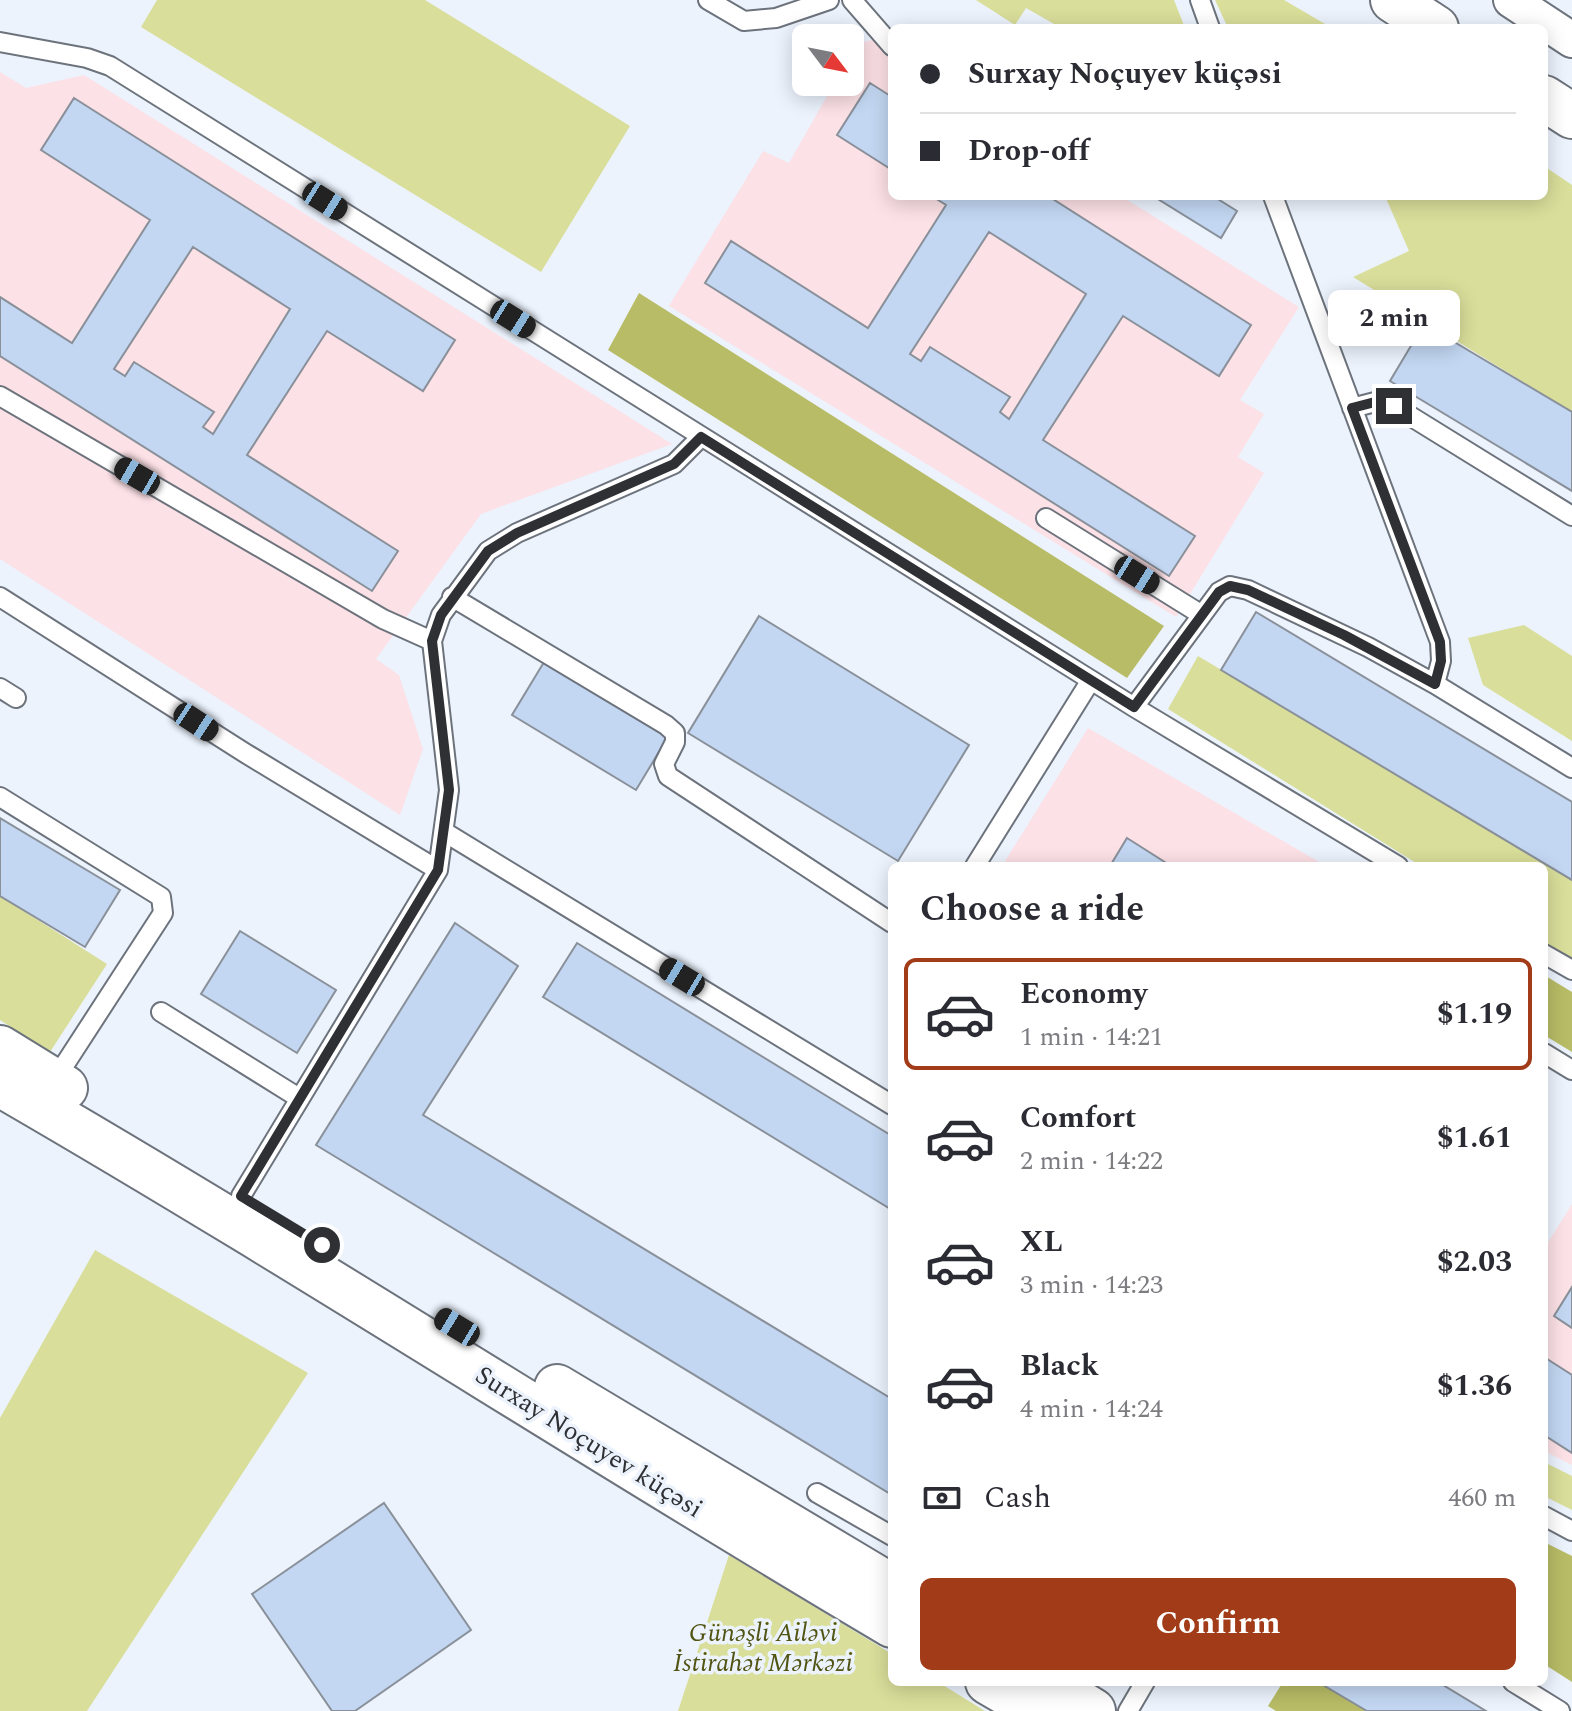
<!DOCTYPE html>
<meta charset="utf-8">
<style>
:root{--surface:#fff;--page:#f2f2f3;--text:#2b2b33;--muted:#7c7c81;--line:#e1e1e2;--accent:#a23b17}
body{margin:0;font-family:Spectral,serif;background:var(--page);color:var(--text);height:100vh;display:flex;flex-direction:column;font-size:30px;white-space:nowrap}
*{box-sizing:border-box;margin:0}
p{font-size:26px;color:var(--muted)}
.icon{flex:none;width:44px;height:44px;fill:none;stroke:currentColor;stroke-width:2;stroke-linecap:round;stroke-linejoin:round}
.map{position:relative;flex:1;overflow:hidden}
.panel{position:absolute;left:888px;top:862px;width:660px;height:824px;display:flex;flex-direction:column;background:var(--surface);border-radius:12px;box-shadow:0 4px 20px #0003}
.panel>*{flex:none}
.banner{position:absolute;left:888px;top:24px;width:660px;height:176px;border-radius:12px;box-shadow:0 4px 20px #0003;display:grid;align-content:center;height:176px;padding:0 32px;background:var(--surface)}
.needle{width:52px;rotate:122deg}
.fabs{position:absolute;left:792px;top:24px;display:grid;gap:16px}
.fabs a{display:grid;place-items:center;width:72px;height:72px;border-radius:12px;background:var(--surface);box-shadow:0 4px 20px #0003;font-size:40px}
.end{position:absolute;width:36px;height:36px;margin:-18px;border:10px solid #2e3034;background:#fff;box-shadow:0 0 0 4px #fff}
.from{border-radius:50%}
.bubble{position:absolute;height:56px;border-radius:12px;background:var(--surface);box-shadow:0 4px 20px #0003;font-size:26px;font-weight:700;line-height:56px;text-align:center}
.car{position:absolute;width:24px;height:48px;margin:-24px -12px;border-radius:10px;box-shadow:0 0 6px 2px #0007;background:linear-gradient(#222 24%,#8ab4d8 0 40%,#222 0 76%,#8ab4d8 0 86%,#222 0)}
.banner b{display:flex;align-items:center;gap:28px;height:76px;font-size:30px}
.banner b+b{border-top:2px solid var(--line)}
.banner i{width:20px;height:20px;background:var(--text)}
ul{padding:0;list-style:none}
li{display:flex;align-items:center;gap:24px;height:112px;margin:0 16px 12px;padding:0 16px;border:4px solid transparent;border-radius:12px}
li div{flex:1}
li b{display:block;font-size:30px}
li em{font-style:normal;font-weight:700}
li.selected{border-color:var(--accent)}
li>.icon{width:72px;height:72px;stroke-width:1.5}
h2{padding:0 32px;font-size:36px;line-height:96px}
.pay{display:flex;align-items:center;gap:20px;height:88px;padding:0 32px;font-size:30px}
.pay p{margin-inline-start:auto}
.button{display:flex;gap:16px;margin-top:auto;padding:16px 32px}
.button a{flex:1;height:92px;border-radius:12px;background:var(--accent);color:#fff;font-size:32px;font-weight:700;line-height:92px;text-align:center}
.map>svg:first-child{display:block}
.education{fill:#fce1e6}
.green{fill:#d9de9a}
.forest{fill:#b8bc66}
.building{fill:#c3d7f2;stroke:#899099;stroke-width:2;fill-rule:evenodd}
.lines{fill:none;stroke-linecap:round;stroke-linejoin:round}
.lane-casing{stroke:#6d737c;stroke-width:22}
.street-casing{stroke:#6d737c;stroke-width:38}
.secondary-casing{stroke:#6d737c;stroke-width:48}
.lane{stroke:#fff;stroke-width:18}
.street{stroke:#fff;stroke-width:34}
.secondary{stroke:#fff;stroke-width:44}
.route{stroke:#2e3034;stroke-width:10}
.labels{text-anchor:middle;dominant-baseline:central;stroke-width:7;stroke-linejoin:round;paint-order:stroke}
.street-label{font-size:26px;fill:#2e3034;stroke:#ecf3fd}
.park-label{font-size:26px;font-style:italic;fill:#525414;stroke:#ecf3fd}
</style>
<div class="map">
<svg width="1572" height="1711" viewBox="0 0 1572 1711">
<rect width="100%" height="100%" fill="#ecf3fd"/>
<!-- education -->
<path class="education" d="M892,36V196H1121L1299,307L1240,400L1264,414L1238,457L1264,473L1176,617L669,306L763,151L789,163L835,82H850V56L858,43Z
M0,72L26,88L84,75L672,444L481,514L376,659L399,675L423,749L400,815L0,559Z
M1088,728L1326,866H1002Z
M1572,1204V1465L1544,1451V1249Z"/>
<!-- green -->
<path class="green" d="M157,0H425L630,126L541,272L141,27Z
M976,0H1174L1185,28H1061L1026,8L1015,25Z
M1215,0H1284L1332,28H1228Z
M1544,166L1572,185V412L1353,277L1409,251L1385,196H1544Z
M1524,625L1572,656V741L1483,685L1468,638Z
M1198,656L1572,880V959L1544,942V866H1421L1168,709Z
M0,896L107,964L50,1052L0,1020Z
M95,1250L308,1373L87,1711H0V1418Z
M1544,1462L1572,1476V1510L1544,1496Z
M729,1555L892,1654V1682H938L985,1711H678Z"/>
<!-- forest -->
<path class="forest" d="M639,293L1164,626L1127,678L608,350Z
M1544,975L1572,992V1052L1544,1035Z
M1544,1542L1572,1556V1682L1544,1664Z
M1283,1682H1318L1367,1711H1276L1268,1706Z"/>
<!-- building -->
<path class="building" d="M870,83L892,97V170L837,135Z
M74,98L455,340L423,391L327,331L247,455L398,551L372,591L0,356V297L72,343L150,220L41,150ZM193,247L290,309L213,434L203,427L214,412L134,362L125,376L114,369Z
M932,196H1048L1251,325L1219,376L1123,316L1043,440L1195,536L1169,576L705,283L731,241L868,328L946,205ZM989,232L1086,294L1009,419L1000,412L1010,397L930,347L921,361L910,354Z
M1153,196H1213L1237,211L1221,238Z
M1424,324L1572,412V491L1390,381Z
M1256,612L1572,802V880L1221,670Z
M759,616L969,745L898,861L688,733Z
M544,662L668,737L636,790L512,715Z
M0,818L120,890L85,947L0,896Z
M1127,838L1171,866H1110Z
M455,923L518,966L423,1115L892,1399V1495L316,1145Z
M240,931L336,990L297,1053L201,994Z
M577,943L892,1136V1210L543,997Z
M1572,1287V1328L1554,1316Z
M1544,1357L1572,1375V1453L1544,1435Z
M384,1503L471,1630L355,1711H332L252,1594Z
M1318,1682H1438L1486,1711H1367Z"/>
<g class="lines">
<!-- lane casing -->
<g class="lane-casing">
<path id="lane" d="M708,0L744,21L776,18L829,0
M852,0L892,46
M1200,0L1210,28
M0,42L87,58L110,66L1134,707L1398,866
M1273,196L1440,642L1441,661L1435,684L1572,768
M0,396L383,619L432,641
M1352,408L1375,402L1394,406L1572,516
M1046,518L1202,615
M0,597L245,753L438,870
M452,597L666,725L675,733V742L664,764L668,776L892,923
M0,688L16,698
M1134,707L1219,592L1230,586L1248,590L1368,647L1435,684
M0,797L161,897L163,913L54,1081
M446,833L892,1105
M975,866L1091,680
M1544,954L1572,970
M161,1012L299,1098
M1544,1053L1572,1070
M241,1196L438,870L449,790L432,641L441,615L488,551L517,533L674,464L701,437
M817,1493L892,1536
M1544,1516L1572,1531
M1513,1682L1560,1711
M1128,1711L1145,1682"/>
</g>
<!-- street casing -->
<g class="street-casing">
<path id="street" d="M1511,0L1572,40"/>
</g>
<!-- secondary casing -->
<g class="secondary-casing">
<path id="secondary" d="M1393,0L1436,28
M1544,98L1572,116
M0,1048L65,1088
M0,1084C301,1258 592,1448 892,1625
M557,1387L892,1587
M988,1682L1038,1711
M1046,1682L1093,1711"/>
</g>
<!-- lane -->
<use href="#lane" class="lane"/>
<!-- street -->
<use href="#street" class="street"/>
<!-- secondary -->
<use href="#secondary" class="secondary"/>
</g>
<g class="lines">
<!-- route -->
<path class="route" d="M322,1245L241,1196L438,870L449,790L432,641L441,615L488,551L517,533L674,464L701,437L1134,707L1219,592L1230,586L1248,590L1344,635L1435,684L1441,661L1440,642L1352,408L1375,402L1394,406"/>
</g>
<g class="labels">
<!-- street labels -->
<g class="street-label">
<text transform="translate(589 1442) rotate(32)">Surxay Noçuyev küçəsi</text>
</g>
<!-- park labels -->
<g class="park-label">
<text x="763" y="1633">Günəşli Ailəvi<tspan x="763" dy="30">İstirahət Mərkəzi</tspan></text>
</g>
</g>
</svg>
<div class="fabs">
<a><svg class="needle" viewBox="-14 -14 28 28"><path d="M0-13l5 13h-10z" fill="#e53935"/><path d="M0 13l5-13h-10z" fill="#7c7c81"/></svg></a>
</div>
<i class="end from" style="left:322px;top:1245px"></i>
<i class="end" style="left:1394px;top:406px"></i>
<div class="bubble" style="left:1328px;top:290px;width:132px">2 min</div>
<i class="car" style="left:325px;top:201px;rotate:122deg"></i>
<i class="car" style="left:513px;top:319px;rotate:122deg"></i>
<i class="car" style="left:137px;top:476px;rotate:300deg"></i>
<i class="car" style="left:1137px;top:575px;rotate:122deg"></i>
<i class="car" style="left:196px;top:722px;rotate:123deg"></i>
<i class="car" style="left:682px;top:977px;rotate:301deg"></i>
<i class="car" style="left:457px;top:1327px;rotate:301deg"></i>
<div class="banner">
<b><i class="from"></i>Surxay Noçuyev küçəsi</b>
<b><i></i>Drop-off</b>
</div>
<section class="panel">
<h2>Choose a ride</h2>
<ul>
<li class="selected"><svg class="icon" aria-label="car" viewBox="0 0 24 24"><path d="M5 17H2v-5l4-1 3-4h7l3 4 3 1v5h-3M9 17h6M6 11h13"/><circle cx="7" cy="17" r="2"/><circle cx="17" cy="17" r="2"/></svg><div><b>Economy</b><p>1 min · 14:21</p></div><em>$1.19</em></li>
<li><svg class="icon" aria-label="car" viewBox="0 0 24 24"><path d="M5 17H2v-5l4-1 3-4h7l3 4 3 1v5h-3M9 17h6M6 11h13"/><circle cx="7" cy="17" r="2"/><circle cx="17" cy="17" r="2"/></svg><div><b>Comfort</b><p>2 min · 14:22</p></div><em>$1.61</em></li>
<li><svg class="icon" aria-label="car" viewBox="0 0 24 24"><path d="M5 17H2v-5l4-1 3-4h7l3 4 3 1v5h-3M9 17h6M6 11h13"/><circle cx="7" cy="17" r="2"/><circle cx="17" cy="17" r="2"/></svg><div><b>XL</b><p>3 min · 14:23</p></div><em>$2.03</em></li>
<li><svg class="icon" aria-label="car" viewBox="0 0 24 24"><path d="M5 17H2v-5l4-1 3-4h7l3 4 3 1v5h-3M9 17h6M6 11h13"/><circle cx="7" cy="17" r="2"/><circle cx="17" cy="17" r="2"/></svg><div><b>Black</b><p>4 min · 14:24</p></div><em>$1.36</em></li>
</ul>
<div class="pay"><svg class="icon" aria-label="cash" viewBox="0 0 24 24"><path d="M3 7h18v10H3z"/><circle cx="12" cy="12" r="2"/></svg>Cash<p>460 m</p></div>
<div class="button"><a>Confirm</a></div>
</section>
</div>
